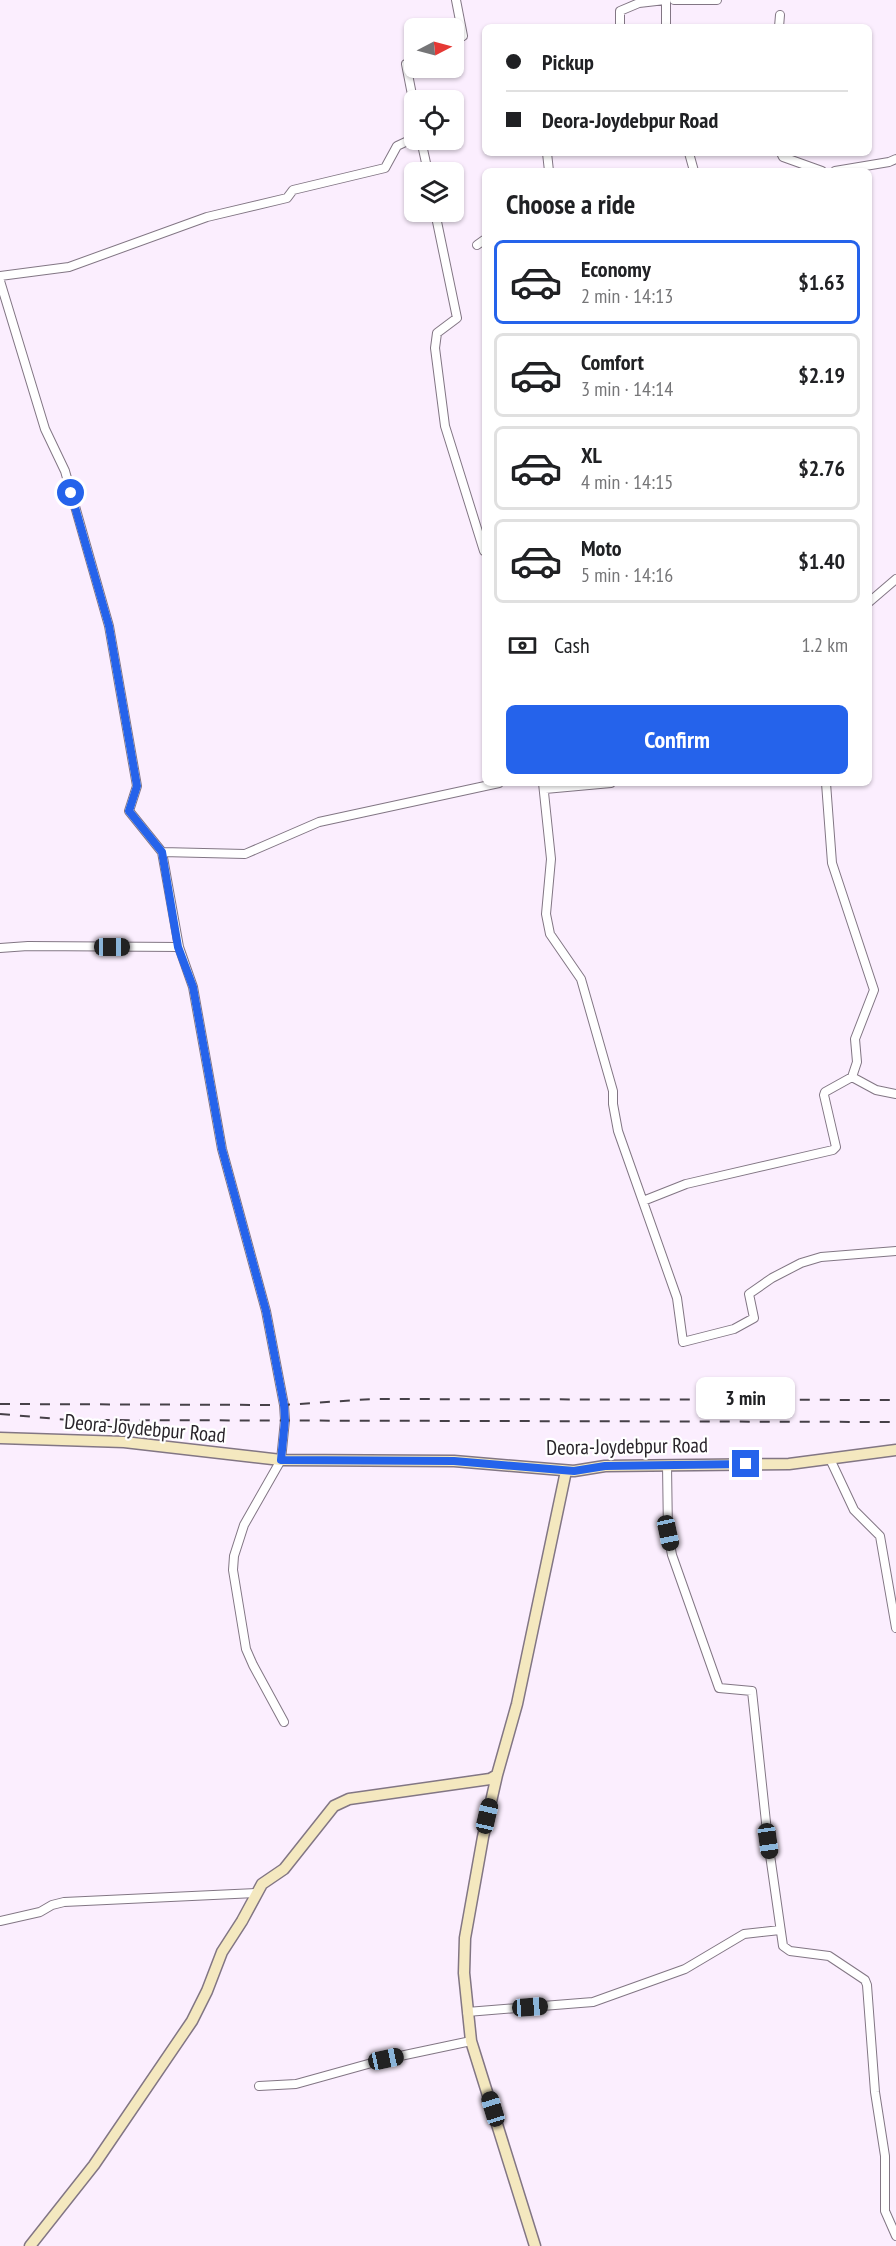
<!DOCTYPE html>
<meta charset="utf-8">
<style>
:root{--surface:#fff;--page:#f6f6f6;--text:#202124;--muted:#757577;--line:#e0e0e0;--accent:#2563eb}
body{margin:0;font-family:"PT Sans Narrow",sans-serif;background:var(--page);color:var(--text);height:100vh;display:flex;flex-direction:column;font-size:22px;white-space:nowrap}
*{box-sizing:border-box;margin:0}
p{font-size:20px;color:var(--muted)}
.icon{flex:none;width:33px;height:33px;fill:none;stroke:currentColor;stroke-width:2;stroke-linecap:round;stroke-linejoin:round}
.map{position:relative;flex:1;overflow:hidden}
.side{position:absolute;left:482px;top:168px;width:390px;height:618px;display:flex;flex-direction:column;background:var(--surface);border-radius:9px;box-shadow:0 2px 4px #0004}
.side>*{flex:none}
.top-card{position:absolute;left:482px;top:24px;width:390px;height:132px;border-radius:9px;box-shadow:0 2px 4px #0004;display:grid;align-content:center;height:132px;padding:0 24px;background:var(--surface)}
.needle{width:39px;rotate:84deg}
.tools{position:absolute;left:404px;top:18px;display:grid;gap:12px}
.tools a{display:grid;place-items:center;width:60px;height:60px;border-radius:9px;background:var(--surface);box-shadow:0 2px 4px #0004;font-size:30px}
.end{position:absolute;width:27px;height:27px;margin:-14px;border:8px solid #2563eb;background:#fff;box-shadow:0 0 0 3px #fff}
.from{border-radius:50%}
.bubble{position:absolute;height:42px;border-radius:9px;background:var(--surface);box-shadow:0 2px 4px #0004;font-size:20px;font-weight:800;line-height:42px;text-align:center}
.car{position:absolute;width:18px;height:36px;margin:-18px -9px;border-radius:8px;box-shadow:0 0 4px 2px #0007;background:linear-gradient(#222 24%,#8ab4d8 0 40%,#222 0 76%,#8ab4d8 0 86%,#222 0)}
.top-card b{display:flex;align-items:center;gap:21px;height:57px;font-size:22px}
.top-card b+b{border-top:2px solid var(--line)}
.top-card i{width:15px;height:15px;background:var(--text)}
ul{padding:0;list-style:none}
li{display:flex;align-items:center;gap:18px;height:84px;margin:0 12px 9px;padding:0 12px;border:3px solid var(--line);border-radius:9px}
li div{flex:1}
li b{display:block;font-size:22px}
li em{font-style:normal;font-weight:800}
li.active{border-color:var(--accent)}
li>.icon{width:54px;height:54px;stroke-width:1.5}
h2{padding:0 24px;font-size:27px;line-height:72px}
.pay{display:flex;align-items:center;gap:15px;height:66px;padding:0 24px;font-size:22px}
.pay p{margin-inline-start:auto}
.cta{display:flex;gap:12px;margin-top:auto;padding:12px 24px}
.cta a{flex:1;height:69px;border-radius:9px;background:var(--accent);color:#fff;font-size:24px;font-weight:800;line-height:69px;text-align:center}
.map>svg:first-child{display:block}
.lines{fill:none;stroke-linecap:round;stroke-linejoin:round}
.street-casing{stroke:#827684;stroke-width:10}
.secondary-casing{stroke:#827684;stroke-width:13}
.street{stroke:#fff;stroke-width:8}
.secondary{stroke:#f4e8bf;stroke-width:10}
.rail{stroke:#464048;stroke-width:2;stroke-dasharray:10 10;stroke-linecap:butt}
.route{stroke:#2563eb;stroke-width:8}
.labels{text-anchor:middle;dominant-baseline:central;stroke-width:4.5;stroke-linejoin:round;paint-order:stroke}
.street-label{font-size:21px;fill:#2a252b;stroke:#fff}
</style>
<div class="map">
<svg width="896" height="2246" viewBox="0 0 896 2246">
<rect width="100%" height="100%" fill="#fbeefe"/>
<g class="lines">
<!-- street casing -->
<g class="street-casing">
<path id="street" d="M666,0V27
M674,0H717
M620,27V11L639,3L665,0
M779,27L780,15
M453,42L463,36L456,0
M414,61L406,64L414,105
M421,140L428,172
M547,153L549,171
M689,153L694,171
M781,153L783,157L822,171
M835,171L889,162L896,159
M435,212L457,318L437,333L435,348L445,426L484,551
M477,245L484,240
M0,276L69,267L207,217L287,198L293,190L385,168L397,146L414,138
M0,281L45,429L65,471L109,626L137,786L129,811L162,852L179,947L193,987L222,1149L266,1311L284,1405L285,1420L281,1460L244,1525L234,1556L233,1570L246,1649L253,1665L284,1722
M868,603L896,579
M543,783L551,859L546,914L550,934L581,979L613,1091V1104L618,1131L677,1298L683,1342
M545,789L611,783
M162,852L245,854L319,822L499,783
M0,948L28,946L179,947
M852,1077L876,1090L896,1094
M643,1201L686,1184L833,1150L836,1147L824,1095L825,1092L852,1077L857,1062L855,1039L874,990L832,863L826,783
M683,1342L734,1329L754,1318L749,1294L772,1278L801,1263L821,1257L896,1251
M830,1459L854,1510L880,1536L896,1628
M667,1465L668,1533L672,1555L719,1688L752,1691L768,1841L783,1946L790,1951L829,1956L865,1980L867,1985L875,2092L885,2156V2211L896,2236
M0,1921L40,1912L52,1905L64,1902L256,1893
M467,2012L593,2002L685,1969L744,1934L780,1930
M259,2086L296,2084L386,2059L471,2041"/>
</g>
<!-- secondary casing -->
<g class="secondary-casing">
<path id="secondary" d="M0,1438L124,1442L281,1460L454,1461L574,1471L605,1466L789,1464L896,1450
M30,2246L94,2165L192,2021L207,1991L222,1952L242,1921L262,1884L284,1869L334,1806L349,1799L490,1779L497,1775
M535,2246L471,2041L464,1973L465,1938L483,1837L497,1775L517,1704L566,1471"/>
</g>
<!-- street -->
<use href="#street" class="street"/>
<!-- secondary -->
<use href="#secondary" class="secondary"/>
<!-- rail -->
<path class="rail" d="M0,1404L284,1405L372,1399L896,1400
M0,1414L69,1420L896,1422"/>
</g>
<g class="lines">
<!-- route -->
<path class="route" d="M71,493L109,626L137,786L129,811L162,852L178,947L193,987L222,1149L266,1311L284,1405L285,1420L281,1460L454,1461L574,1471L605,1466L746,1464"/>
</g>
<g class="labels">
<!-- street labels -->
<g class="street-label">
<text transform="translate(145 1428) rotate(5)">Deora-Joydebpur Road</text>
<text transform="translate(627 1446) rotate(-1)">Deora-Joydebpur Road</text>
</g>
</g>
</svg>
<div class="tools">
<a><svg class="needle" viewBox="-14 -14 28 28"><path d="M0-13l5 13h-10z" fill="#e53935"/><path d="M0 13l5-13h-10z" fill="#757577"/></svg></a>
<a><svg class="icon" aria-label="locate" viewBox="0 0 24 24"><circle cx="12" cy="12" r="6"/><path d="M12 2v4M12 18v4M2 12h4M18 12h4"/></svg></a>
<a><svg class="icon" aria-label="layers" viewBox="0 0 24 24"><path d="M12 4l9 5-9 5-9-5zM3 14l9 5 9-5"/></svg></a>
</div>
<i class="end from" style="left:71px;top:493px"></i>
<i class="end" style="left:746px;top:1464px"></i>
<div class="bubble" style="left:696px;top:1377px;width:99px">3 min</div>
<i class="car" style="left:112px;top:947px;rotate:90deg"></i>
<i class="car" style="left:668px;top:1533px;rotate:168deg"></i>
<i class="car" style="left:487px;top:1816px;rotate:13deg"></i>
<i class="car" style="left:768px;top:1841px;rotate:172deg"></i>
<i class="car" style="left:530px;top:2007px;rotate:86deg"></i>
<i class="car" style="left:386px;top:2059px;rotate:78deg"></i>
<i class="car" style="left:493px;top:2109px;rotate:343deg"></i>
<div class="top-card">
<b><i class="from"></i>Pickup</b>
<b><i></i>Deora-Joydebpur Road</b>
</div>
<section class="side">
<h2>Choose a ride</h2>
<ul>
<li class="active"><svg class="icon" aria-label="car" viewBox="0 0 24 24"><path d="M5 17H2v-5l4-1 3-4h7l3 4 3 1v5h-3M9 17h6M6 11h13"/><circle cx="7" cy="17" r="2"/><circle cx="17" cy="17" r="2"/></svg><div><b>Economy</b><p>2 min · 14:13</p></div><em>$1.63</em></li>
<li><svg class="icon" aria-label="car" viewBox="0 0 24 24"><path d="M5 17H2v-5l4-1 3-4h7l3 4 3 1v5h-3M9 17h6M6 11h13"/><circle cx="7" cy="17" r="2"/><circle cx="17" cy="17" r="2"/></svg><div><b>Comfort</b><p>3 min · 14:14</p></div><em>$2.19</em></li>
<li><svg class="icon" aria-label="car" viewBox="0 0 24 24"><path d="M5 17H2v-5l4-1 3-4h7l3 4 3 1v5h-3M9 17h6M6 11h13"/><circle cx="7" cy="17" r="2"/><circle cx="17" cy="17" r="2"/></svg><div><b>XL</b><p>4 min · 14:15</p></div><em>$2.76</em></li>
<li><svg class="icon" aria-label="car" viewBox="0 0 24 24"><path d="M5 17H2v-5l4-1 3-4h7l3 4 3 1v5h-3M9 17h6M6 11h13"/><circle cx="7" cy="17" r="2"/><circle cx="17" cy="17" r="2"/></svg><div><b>Moto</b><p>5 min · 14:16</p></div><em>$1.40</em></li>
</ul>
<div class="pay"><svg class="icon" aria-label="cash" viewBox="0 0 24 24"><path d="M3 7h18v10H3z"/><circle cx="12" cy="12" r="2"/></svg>Cash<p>1.2 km</p></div>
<div class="cta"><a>Confirm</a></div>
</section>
</div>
